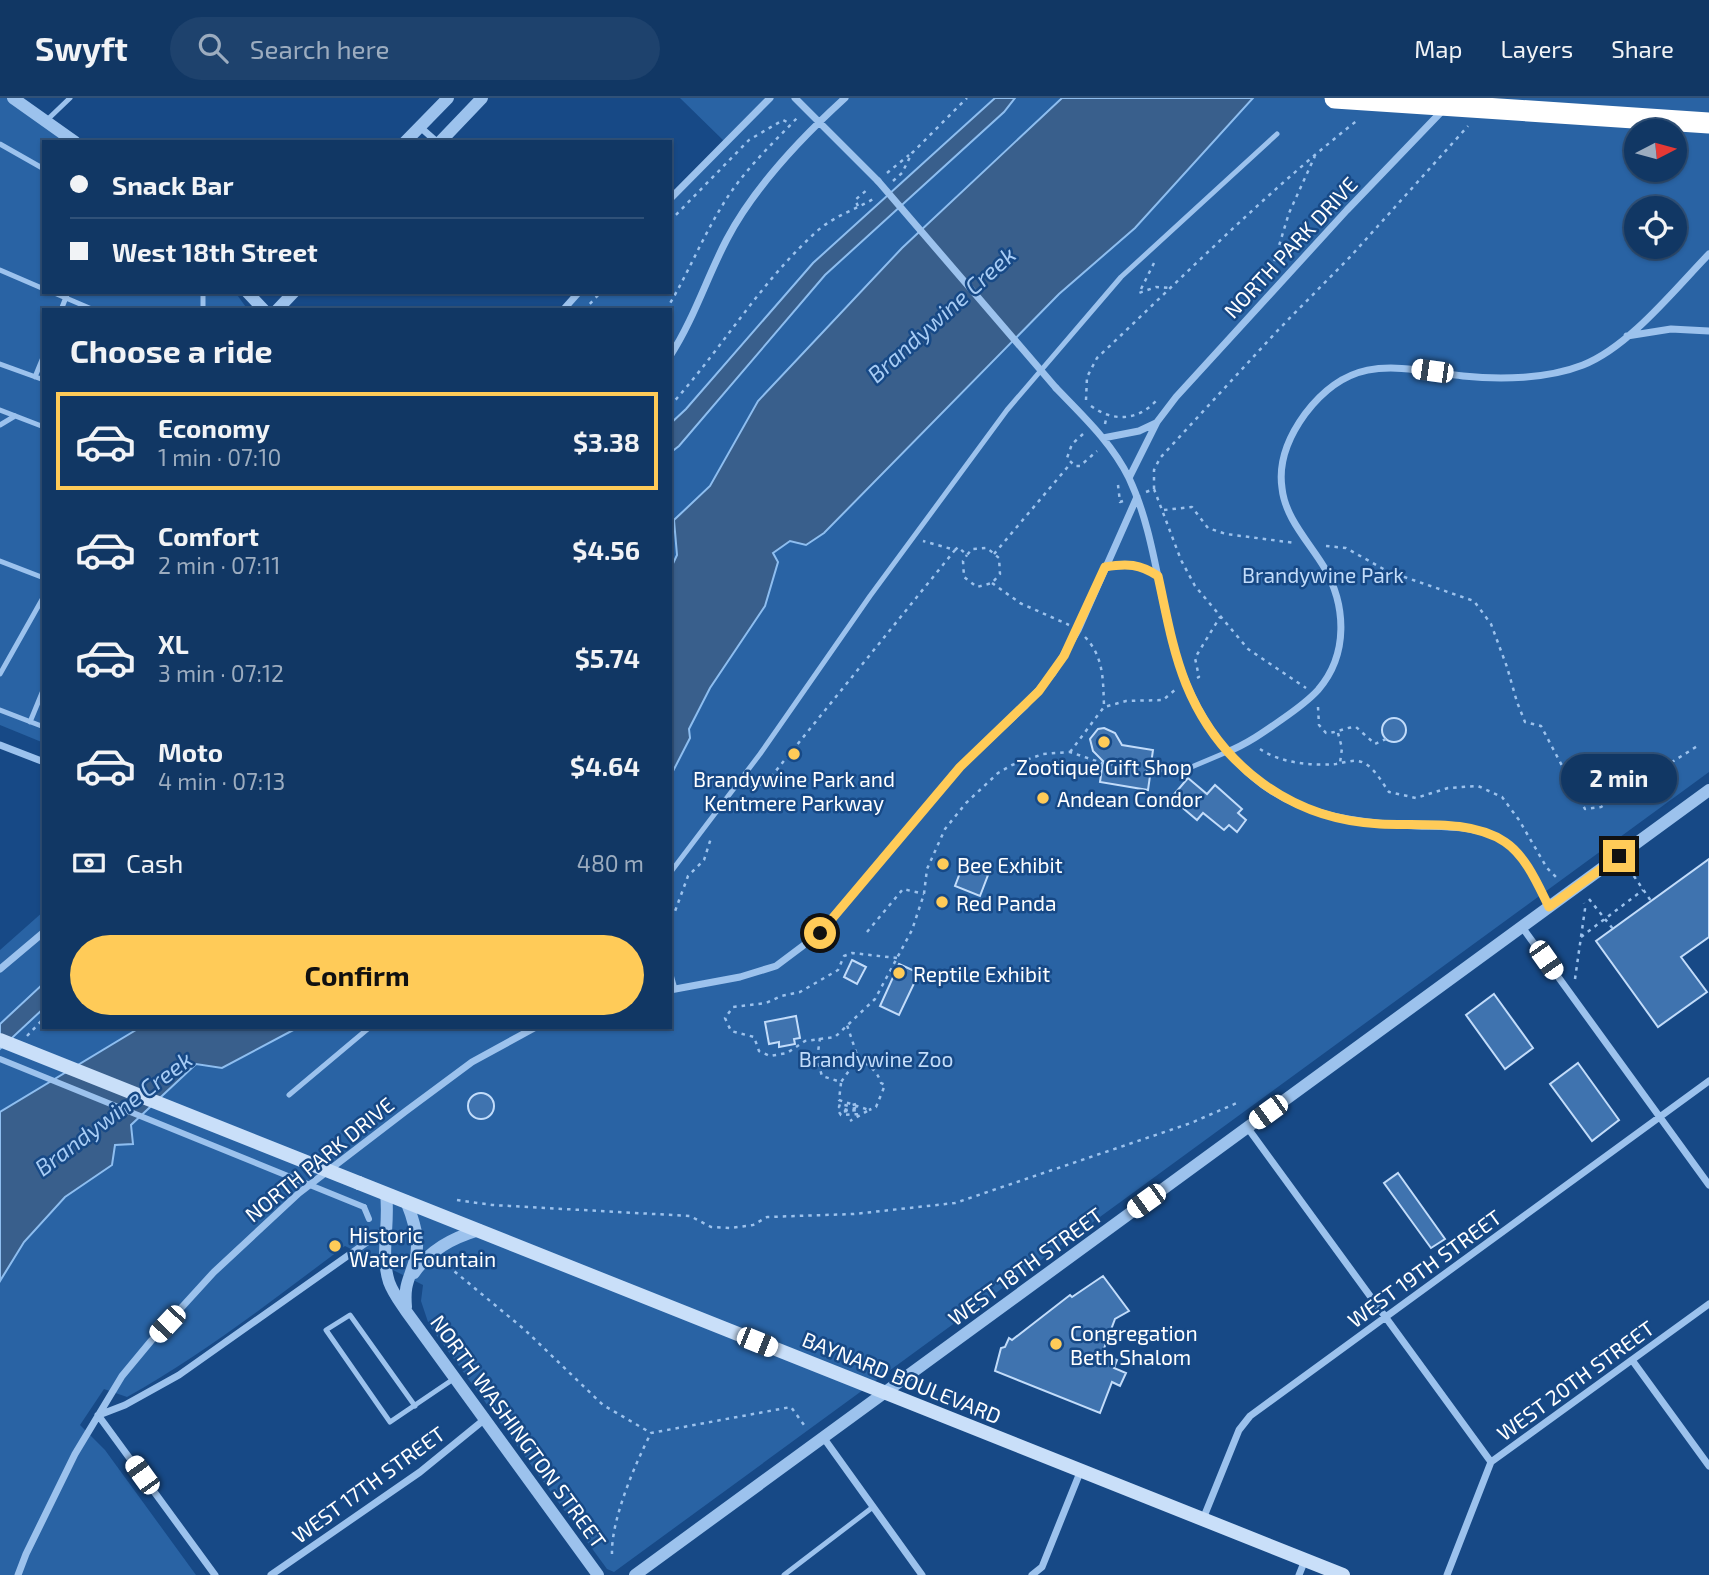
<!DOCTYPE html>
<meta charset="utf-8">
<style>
:root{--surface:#113764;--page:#1e426d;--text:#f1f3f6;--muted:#9cacbf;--line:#305178;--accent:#ffcb58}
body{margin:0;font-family:"Exo 2",sans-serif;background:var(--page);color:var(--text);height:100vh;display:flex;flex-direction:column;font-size:26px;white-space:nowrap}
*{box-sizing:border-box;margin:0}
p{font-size:23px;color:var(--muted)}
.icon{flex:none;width:38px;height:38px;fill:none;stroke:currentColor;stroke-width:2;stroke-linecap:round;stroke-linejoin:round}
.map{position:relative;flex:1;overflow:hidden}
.sheet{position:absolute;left:42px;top:210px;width:630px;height:721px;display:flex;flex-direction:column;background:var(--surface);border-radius:0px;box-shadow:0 2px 5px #0004,0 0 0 2px var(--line)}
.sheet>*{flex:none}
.hud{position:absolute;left:42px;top:42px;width:630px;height:154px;border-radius:0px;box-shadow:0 2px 5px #0004,0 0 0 2px var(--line);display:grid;align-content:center;height:154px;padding:0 28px;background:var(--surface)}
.needle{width:46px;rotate:84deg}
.buttons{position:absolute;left:1624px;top:21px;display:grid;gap:14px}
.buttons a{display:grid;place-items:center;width:63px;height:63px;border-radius:50%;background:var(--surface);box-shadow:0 2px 5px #0004,0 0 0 2px var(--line);font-size:35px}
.end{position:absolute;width:32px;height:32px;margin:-16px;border:9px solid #ffcb58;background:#111;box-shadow:0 0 0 4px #111}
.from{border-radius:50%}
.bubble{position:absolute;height:49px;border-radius:24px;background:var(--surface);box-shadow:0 2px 5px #0004,0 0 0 2px var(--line);font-size:23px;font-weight:700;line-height:49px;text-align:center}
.car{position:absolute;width:21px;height:42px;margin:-21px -10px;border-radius:9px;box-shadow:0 0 5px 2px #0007;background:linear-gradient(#fff 24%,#345 0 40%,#fff 0 76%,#345 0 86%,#fff 0)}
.hud b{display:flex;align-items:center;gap:24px;height:66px;font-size:26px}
.hud b+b{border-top:2px solid var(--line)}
.hud i{width:18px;height:18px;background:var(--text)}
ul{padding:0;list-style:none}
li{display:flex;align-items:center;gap:21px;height:98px;margin:0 14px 10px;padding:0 14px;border:4px solid transparent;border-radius:0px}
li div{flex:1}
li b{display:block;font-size:26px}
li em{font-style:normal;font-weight:700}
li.on{border-color:var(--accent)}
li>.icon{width:63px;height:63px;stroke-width:1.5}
h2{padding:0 28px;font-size:32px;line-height:84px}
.pay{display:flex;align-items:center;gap:18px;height:77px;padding:0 28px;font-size:26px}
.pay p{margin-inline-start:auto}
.button{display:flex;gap:14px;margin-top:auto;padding:14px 28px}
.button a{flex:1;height:80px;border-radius:42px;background:var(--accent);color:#111;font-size:28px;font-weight:700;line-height:80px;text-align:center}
header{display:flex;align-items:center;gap:42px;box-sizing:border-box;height:98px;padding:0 35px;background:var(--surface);border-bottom:2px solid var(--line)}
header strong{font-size:33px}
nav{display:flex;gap:38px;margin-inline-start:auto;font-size:24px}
.search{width:490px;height:63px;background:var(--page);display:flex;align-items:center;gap:18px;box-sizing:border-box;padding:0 24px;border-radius:38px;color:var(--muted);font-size:26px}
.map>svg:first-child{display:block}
.green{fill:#2963a4;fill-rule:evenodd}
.water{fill:#395f8c;stroke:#8ebef0;stroke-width:2}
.building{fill:#3f73af;stroke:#c2dcfa;stroke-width:2}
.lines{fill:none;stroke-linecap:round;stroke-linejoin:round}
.path{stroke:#9cc2ed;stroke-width:2.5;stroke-dasharray:3.5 5;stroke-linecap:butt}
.service{stroke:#9cc2ed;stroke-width:5}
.pedestrian{stroke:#9cc2ed;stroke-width:6}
.minor{stroke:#9cc2ed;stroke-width:7}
.tertiary{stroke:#9cc2ed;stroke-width:12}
.secondary{stroke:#c9dff9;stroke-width:14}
.pedestrian-bridge{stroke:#9cc2ed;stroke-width:6}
.minor-bridge{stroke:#9cc2ed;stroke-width:7}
.secondary-bridge{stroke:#c9dff9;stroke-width:14}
.motorway-bridge{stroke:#fff;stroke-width:21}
.route{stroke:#ffcb58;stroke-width:9}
.poi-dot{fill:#ffcb58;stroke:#174986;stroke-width:2.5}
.labels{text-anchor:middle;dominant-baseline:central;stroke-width:5;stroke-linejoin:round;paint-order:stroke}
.street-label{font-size:21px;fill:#fff;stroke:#174986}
.park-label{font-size:21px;fill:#c2dcfa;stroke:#174986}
.poi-label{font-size:21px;fill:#fff;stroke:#174986;text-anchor:start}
.water-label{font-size:23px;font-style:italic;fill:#a7ccf5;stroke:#174986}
</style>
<header>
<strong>Swyft</strong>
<div class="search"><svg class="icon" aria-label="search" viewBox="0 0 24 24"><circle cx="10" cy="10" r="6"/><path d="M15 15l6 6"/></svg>Search here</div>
<nav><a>Map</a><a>Layers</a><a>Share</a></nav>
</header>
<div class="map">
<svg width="1709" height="1477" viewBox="0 0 1709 1477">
<rect width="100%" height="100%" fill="#174986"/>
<!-- green -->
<path class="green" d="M0,0H8L71,44H44V194H235L248,212H44V645L0,627Z
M680,0H1062L902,150L758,303L710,388L674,422L677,457L670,472V212H563L579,194H670V101L726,45Z
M1253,0H1709V674L614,1474L607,1471L429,1227L421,1203L423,1187L345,1148C274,1201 204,1256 127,1299L104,1291L80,1327L105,1352L196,1477H0V1183L24,1144L65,1099L112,1067L114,1047L131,1027L196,966L222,970L299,929H670V679L690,640L689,631L710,590L765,508L772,455L790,443L824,435L1059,196L1135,130ZM1636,33H1675V72H1636ZM1636,110H1675V149H1636Z
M44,813V929H141L0,1014V852Z"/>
<!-- water -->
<path class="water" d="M995,0H1015L1004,14L825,177L679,348L670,355V326L686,311L813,165Z
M1062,0H1253L1135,130L1059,196L824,435L806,447L790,443L773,455L778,464L765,508L710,590L689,631L690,640L670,679V472L677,457L674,422L710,388L758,303L902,150Z
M44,885V910L0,951V926Z
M141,929H299L222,970L196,966L131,1027L133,1046L115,1047L112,1067L65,1099L24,1144L0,1183V1014Z"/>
<!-- building -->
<path class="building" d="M1382 632a12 12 0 1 1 24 0a12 12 0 1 1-24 0Z
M1104,630L1115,635L1122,647L1153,652L1151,666L1146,670L1150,678L1148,692L1100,684L1103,663L1093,653L1090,641L1098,631Z
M1188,680L1207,696L1215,687L1242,711L1238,715L1246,722L1237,734L1229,727L1224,732L1203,715L1197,722L1171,700Z
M1709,761V839L1681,859L1707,894L1658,929L1596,843Z
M963,767L988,777L980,798L955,788Z
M852,862L866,869L857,886L844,879Z
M899,866L919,875L899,917L880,908Z
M1494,896L1533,950L1505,971L1466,917Z
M796,918L800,940L794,941L795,946L779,949V944L769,946L765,924Z
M1578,965L1619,1022L1592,1043L1550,986Z
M468 1008a13 13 0 1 1 26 0a13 13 0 1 1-26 0Z
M1398,1075L1445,1141L1431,1150L1384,1085Z
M1103,1178L1129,1213L1115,1221L1102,1256L1117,1262L1114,1270L1126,1275L1120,1288L1112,1284L1100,1315L995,1273L1001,1250L1005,1249L1009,1240L1012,1242L1070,1197L1072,1199Z"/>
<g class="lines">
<!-- path -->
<path class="path" d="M887,75L909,57
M893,83L902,75L912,55L967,0
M858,108L855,102L868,91
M670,123L749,42L783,22L791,26
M1154,165L1139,195L1156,189L1171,190
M1245,204L1271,174L1289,115L1315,58
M584,212L601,194
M666,212C687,178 701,142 722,108C742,74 772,46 799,18
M1086,302L1087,279L1097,260C1183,179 1266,94 1359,21
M670,308C721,252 759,186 815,135C833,118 855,112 875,100
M1091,308C1113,324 1137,323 1156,303
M1105,326L1107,317
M1083,336L1072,346L1067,360L1075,368H1080L1097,353
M1118,387L1120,404L1123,403
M1154,391L1181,462L1195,488L1248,551L1306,590
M1146,394L1154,391V372L1160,360L1280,230L1350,159L1468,28
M1164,412L1192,409L1208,430L1226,436L1295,445
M1326,448L1346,450L1387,473L1474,503L1491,526L1507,569L1517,604L1525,624L1541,628L1585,711L1601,709L1699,647
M955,452L958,449L967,457L972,451L987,450L999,460L1000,476L992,485L977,489L964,479L963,463L967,457
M994,456L1071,365
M992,485L1020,505L1069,527
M1085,539C1104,559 1103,582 1104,608
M1197,580L1199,579L1195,560L1220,519
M1318,609L1319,627L1326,635C1337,635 1346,629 1356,629L1375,646L1386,641
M1338,635L1342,650L1340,665
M1260,651C1280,665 1312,668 1336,666C1343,665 1351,662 1358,663C1372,665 1381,683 1389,694L1416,700L1448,690L1478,688L1502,699L1519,722L1547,770L1558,781
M1070,654L1104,609L1126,603L1163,602L1176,591
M749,690L766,685L955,452L923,443
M1629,771L1651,803
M1589,801L1613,831
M670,819L674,816L688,778L704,762L711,740
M867,834L903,791L924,796
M1581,839L1643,792
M897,860L852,855L844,858L838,872L800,894L781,898L766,905L733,909L725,920L731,933L754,939L759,953L770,958L787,955L805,943L835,939L875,901L912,832L924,796L927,771L945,731L966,705L998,675L1012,667L1043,656L1070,654L1102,665L1142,670
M1575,881L1585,811L1584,805
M27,938L44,920
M820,940L817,961L822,978L841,984L858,960L847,927
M858,960C869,968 877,972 881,985L885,987L876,1009L869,1012
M841,985L839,1002L869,1012L850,1023
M856,1006L849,1008L840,1006L839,1009L847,1012L856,1010L858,1012L839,1014L841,1017L861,1016
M457,1102L492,1107L690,1118L711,1129L731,1130L753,1127L767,1119L854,1116L955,1105L1191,1025L1239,1004
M448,1168L525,1232L603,1307L651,1335
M612,1456C611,1422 635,1366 651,1335L791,1309L804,1327"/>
<!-- service -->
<path class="service" d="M46,23L70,0
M0,46L44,71
M0,172L44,191
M52,194L94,212
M203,195V212
M61,212L68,194
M0,266L44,282
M35,279L44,257
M0,312L44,329
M0,327L15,318
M0,463L44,480
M0,576L44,498
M0,612L44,629
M30,624L44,590
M1151,671L1182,673L1227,654
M670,775L760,656L870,498L1007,312L1121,179L1277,36
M670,873L675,891
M289,997L370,929
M415,1308L350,1217L326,1232L390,1324L455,1280
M784,1477L873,1409"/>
<!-- pedestrian -->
<path class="pedestrian" d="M364,1109L369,1121"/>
<!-- minor -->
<path class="minor" d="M795,0L878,83
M420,29L437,44
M670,101L770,0
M563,212L579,194
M1627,238L1671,231L1709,233
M670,258C694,221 707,179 727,141C755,88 801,40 845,0
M1056,290C1083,318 1112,345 1129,380C1152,429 1157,483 1170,534C1183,590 1209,641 1253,679C1299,719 1359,725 1417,728C1446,729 1479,727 1505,744C1526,758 1538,787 1549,809
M1103,340L1139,333L1156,325
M1129,380L1157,324L1176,299L1347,112L1444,11
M1105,469C1127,465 1140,466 1158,478
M0,647L44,664
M1227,654C1247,646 1264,634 1281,622C1294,613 1308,603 1318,592C1349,556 1346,507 1324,469C1309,444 1285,420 1282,390C1278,363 1289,338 1305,316C1352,254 1397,270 1463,278C1501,282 1547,281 1583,267C1629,249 1675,191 1709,156
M1522,829L1709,1087
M0,871L44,834
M670,892L740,879L776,868L820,835L960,669L1025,608L1053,575L1078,532L1137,399
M1247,1029L1491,1364
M1632,1262L1709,1368
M98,1317L215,1477
M99,1317L125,1307L179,1277L387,1130
M823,1339L922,1477
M1203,1421L1239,1332L1250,1318L1709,983
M18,1477L26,1456L75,1356L122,1278L151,1243L214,1174L299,1095L406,1013L472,964L536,929
M271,1477L420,1374L485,1321
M1032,1477L1042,1469L1081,1372
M1299,1477L1305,1462
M1447,1477L1491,1364L1709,1206"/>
<!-- tertiary -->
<path class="tertiary" d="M13,0L75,44
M405,44L448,0
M440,44L482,0
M247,194L264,212
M277,212L294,194
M386,1096C390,1125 380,1156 389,1184C393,1195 400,1204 406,1213L598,1477
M414,1175C430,1152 452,1140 479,1132
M406,1209C404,1185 409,1183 415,1162C421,1143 413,1120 406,1103
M635,1477L1709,692"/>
<!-- secondary -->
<path class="secondary" d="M359,1085L1343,1477"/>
<!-- pedestrian-bridge -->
<path class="pedestrian-bridge" d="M0,961L364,1109"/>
<!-- minor-bridge -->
<path class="minor-bridge" d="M878,83L1056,290"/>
<!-- secondary-bridge -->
<path class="secondary-bridge" d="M0,942L359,1085"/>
<!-- motorway-bridge -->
<path class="motorway-bridge" d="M1335,0L1709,25"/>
</g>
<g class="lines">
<!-- route -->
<path class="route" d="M820,835L960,669L1039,593L1064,558L1105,469C1127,465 1140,466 1158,478C1166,514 1172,551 1186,586C1219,667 1291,722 1380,726C1419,728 1471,721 1505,744C1526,758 1538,787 1549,809L1619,758"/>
</g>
<!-- markers -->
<g class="poi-dot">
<circle cx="1104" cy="644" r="7"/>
<circle cx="794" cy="656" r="7"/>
<circle cx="1043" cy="700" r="7"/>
<circle cx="943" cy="766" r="7"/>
<circle cx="942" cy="804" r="7"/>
<circle cx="899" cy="875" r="7"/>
<circle cx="335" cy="1148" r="7"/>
<circle cx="1056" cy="1246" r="7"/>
</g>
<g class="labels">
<!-- street labels -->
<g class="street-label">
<text transform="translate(1290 149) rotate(-47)">NORTH PARK DRIVE</text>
<text transform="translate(319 1061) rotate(-39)">NORTH PARK DRIVE</text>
<text transform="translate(1025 1168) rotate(-36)">WEST 18TH STREET</text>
<text transform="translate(1424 1170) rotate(-36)">WEST 19TH STREET</text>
<text transform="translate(902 1279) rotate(22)">BAYNARD BOULEVARD</text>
<text transform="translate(1575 1282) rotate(-36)">WEST 20TH STREET</text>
<text transform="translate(519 1333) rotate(54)">NORTH WASHINGTON STREET</text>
<text transform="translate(368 1386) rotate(-36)">WEST 17TH STREET</text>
</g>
<!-- park labels -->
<g class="park-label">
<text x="1323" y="476">Brandywine Park</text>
<text x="876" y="960">Brandywine Zoo</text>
</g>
<!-- poi labels -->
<g class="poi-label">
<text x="1104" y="668" text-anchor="middle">Zootique Gift Shop</text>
<text x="794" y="680" text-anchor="middle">Brandywine Park and<tspan x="794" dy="24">Kentmere Parkway</tspan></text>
<text x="1057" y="700">Andean Condor</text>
<text x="957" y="766">Bee Exhibit</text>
<text x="956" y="804">Red Panda</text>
<text x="913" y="875">Reptile Exhibit</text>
<text x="349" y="1136">Historic<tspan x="349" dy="24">Water Fountain</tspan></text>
<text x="1070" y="1234">Congregation<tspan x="1070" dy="24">Beth Shalom</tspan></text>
</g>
<!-- water labels -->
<g class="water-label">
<text transform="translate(941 216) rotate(-42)">Brandywine Creek</text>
<text transform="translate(113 1015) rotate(-37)">Brandywine Creek</text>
</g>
</g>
</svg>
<div class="buttons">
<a><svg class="needle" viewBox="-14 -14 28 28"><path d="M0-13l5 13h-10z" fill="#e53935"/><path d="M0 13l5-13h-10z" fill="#9cacbf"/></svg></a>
<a><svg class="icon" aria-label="locate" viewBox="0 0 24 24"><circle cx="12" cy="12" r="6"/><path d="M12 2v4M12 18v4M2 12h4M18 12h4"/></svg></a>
</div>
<i class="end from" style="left:820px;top:835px"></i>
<i class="end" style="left:1619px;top:758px"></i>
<div class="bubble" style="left:1561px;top:656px;width:116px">2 min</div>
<i class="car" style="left:1432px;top:273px;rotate:278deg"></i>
<i class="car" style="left:1546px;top:862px;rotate:145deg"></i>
<i class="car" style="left:1268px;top:1014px;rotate:234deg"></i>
<i class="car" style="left:1146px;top:1103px;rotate:234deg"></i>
<i class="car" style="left:167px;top:1226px;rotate:223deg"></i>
<i class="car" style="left:757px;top:1244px;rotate:112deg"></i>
<i class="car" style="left:142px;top:1377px;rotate:324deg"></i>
<div class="hud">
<b><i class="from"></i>Snack Bar</b>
<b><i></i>West 18th Street</b>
</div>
<section class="sheet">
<h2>Choose a ride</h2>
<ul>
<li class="on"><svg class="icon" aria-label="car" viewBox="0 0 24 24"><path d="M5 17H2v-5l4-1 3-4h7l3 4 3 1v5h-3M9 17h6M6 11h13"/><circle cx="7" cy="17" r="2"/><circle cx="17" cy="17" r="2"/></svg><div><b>Economy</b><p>1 min · 07:10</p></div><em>$3.38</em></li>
<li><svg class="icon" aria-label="car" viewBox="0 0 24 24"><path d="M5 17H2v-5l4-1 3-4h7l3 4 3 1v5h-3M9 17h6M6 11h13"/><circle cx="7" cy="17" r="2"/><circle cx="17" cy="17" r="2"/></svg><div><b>Comfort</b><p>2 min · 07:11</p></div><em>$4.56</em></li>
<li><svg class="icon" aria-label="car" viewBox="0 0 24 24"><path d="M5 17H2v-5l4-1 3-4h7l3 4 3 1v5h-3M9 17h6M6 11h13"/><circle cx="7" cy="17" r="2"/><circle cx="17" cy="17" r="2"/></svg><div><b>XL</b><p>3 min · 07:12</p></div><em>$5.74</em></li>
<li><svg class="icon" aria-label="car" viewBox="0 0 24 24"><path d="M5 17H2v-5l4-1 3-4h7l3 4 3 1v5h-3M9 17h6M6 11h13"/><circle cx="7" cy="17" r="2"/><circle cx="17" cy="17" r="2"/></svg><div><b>Moto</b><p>4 min · 07:13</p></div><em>$4.64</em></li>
</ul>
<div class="pay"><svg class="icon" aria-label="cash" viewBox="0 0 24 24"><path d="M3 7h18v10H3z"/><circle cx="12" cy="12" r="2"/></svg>Cash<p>480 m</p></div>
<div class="button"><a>Confirm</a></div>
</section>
</div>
